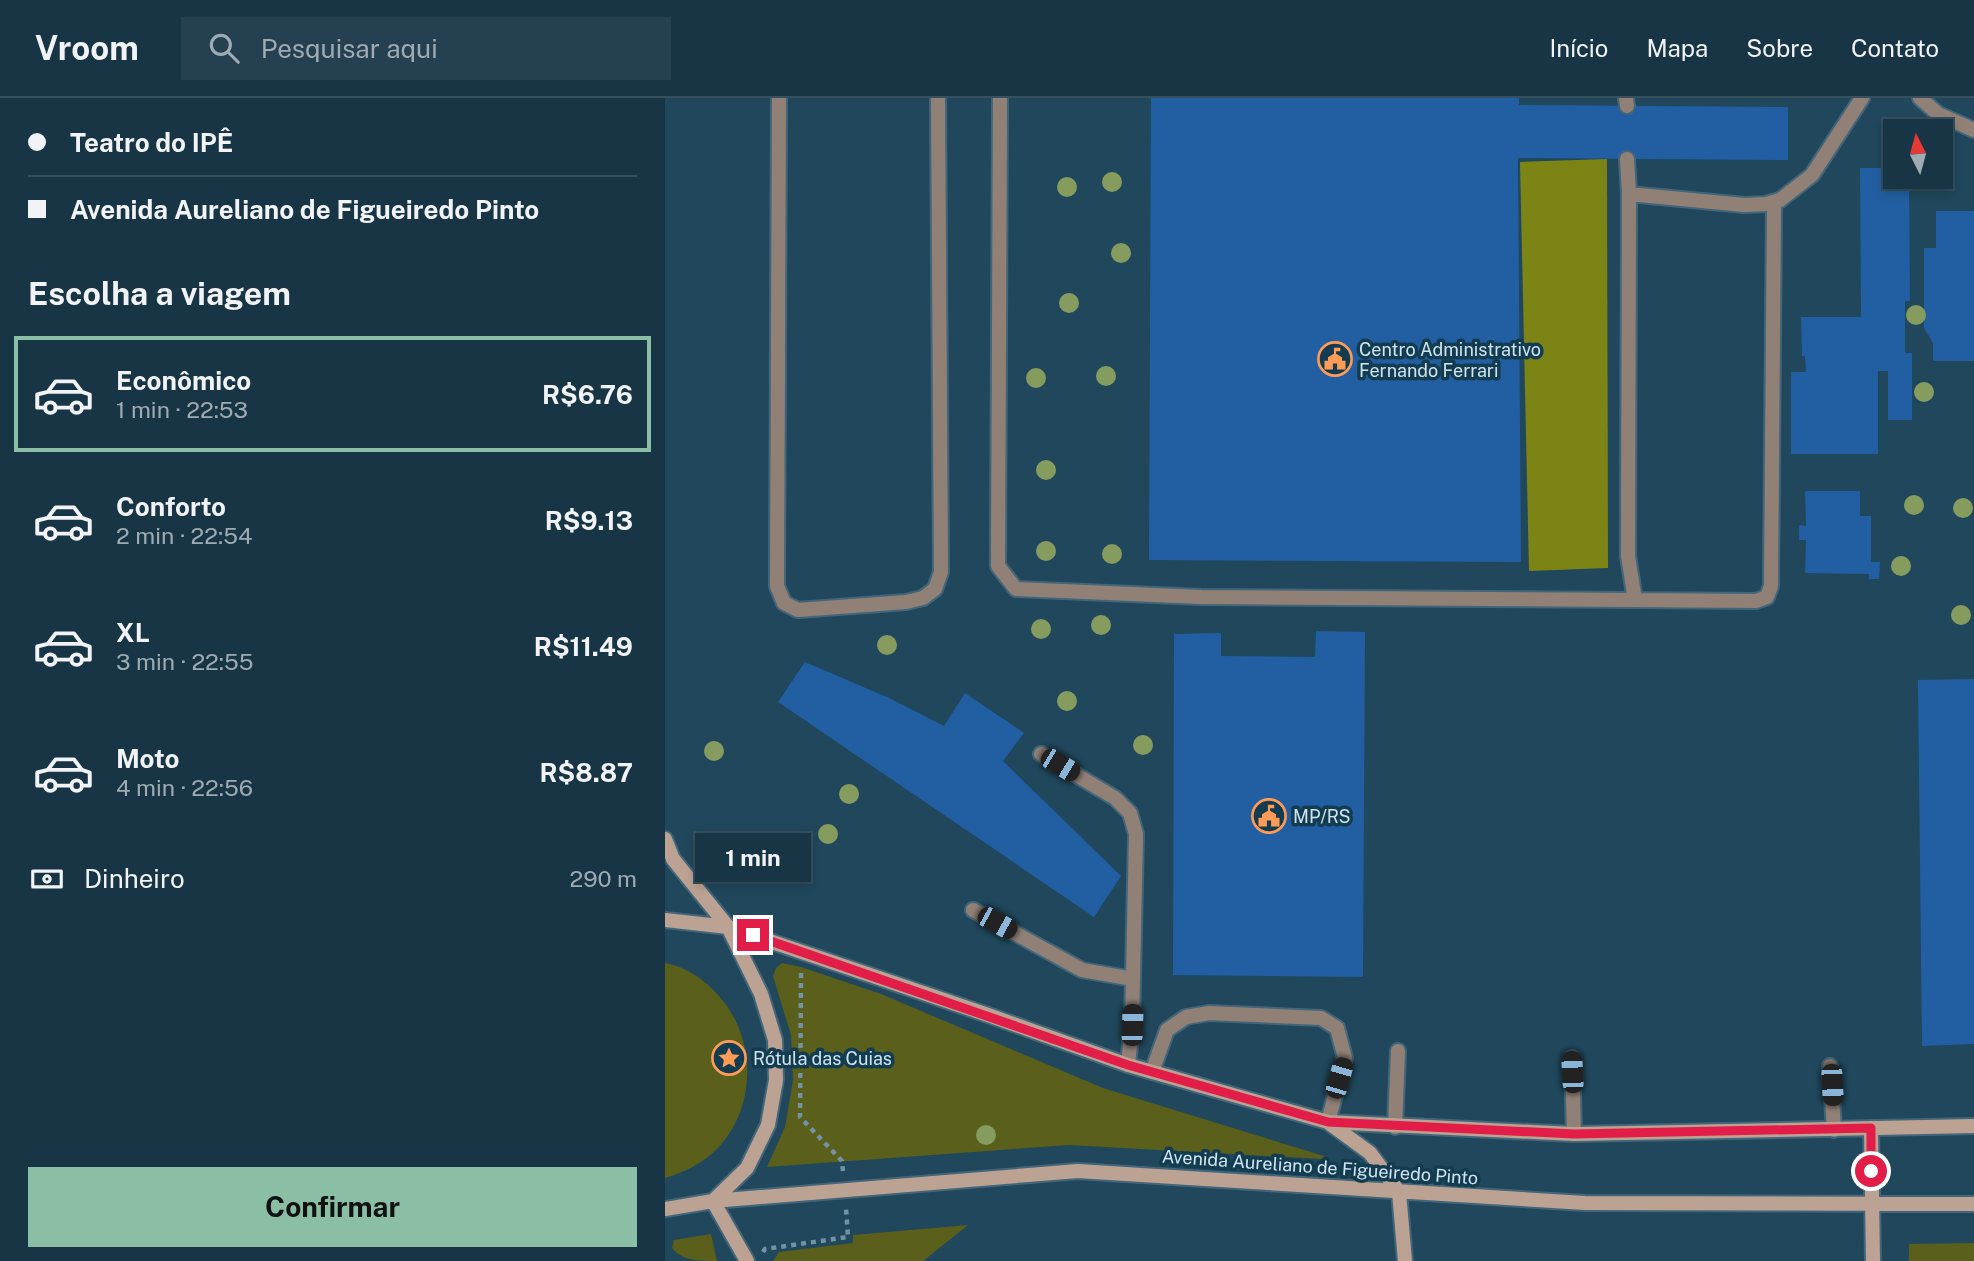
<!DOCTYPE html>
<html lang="pt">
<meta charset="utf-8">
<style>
:root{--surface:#183545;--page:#254050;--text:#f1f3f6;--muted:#9fabb3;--line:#36505e;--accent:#8abfa5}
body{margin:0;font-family:"Public Sans",sans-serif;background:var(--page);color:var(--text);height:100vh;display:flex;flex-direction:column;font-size:26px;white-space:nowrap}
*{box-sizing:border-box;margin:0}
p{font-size:23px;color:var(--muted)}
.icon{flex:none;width:38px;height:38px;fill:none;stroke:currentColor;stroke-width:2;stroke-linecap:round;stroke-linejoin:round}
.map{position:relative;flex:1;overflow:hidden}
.sheet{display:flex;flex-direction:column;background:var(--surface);width:665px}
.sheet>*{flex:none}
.hud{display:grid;align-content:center;height:154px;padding:0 28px;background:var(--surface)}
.needle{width:46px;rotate:354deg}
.tools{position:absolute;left:1218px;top:21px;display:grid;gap:14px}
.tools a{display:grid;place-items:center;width:70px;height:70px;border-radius:0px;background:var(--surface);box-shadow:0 4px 10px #0003,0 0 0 2px var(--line);font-size:35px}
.end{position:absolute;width:32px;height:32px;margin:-16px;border:9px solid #e11d48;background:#fff;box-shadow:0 0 0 4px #fff}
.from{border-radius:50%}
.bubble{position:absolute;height:49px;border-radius:0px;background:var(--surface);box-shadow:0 4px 10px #0003,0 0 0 2px var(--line);font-size:23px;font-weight:700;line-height:49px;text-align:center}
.car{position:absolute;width:21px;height:42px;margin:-21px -10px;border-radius:9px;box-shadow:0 0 5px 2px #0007;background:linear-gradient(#222 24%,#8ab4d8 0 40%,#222 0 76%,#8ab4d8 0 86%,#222 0)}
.hud b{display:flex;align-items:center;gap:24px;height:66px;font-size:26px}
.hud b+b{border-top:2px solid var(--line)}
.hud i{width:18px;height:18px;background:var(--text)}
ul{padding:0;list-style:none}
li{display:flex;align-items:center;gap:21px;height:116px;margin:0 14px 10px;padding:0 14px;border:4px solid transparent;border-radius:0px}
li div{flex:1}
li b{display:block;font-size:26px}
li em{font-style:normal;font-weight:700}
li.active{border-color:var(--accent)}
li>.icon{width:63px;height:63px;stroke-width:1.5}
h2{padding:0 28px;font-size:32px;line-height:84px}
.pay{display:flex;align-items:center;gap:18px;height:77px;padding:0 28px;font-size:26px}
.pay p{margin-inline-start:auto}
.button{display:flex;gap:14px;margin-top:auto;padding:14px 28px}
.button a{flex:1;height:80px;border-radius:0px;background:var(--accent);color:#111;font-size:28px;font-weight:700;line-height:80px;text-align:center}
header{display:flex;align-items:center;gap:42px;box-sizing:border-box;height:98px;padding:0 35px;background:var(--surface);border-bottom:2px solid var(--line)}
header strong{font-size:33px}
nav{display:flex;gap:38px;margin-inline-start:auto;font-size:24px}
.search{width:490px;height:63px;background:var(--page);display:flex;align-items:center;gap:18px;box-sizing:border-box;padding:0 24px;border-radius:0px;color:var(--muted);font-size:26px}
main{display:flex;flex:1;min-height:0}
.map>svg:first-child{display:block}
.green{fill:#5a5f1b}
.forest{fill:#7c8416}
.building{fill:#225fa2}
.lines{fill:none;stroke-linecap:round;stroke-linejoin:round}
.lane-casing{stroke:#43667a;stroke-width:18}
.secondary-casing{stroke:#43667a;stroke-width:18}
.path{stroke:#7392a3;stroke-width:4.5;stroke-dasharray:5 5;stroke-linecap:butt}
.lane{stroke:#918076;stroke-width:14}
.secondary{stroke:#bca292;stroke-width:14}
.tree{fill:#859c5e}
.route{stroke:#e11d48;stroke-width:9}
.labels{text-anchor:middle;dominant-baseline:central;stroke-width:7;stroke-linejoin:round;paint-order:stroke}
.poi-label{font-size:18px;fill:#cfe4f1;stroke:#143c50;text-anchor:start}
.street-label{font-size:18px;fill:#cfe4f1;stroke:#143c50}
</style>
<header>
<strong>Vroom</strong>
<div class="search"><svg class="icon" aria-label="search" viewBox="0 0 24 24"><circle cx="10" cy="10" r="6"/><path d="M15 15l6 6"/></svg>Pesquisar aqui</div>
<nav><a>Início</a><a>Mapa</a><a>Sobre</a><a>Contato</a></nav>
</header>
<main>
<section class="sheet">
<div class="hud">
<b><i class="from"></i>Teatro do IPÊ</b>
<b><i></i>Avenida Aureliano de Figueiredo Pinto</b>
</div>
<h2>Escolha a viagem</h2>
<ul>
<li class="active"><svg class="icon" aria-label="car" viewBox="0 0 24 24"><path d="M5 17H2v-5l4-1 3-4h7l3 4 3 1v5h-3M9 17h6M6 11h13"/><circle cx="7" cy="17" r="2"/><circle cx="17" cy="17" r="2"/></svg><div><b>Econômico</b><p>1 min · 22:53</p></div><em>R$6.76</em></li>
<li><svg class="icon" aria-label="car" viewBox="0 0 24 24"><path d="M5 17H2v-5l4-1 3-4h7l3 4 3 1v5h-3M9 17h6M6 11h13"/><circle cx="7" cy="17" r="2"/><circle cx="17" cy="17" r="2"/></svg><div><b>Conforto</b><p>2 min · 22:54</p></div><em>R$9.13</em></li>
<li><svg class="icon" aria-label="car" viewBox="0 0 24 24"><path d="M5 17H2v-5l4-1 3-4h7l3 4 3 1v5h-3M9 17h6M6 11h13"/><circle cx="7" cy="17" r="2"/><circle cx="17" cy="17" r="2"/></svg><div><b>XL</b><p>3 min · 22:55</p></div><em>R$11.49</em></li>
<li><svg class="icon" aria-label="car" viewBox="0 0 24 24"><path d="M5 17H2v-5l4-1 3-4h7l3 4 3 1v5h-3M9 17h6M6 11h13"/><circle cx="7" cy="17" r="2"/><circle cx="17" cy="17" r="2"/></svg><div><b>Moto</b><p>4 min · 22:56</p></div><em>R$8.87</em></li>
</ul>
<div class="pay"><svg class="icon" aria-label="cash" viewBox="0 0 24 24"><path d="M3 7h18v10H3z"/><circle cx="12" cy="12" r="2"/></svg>Dinheiro<p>290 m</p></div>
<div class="button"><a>Confirmar</a></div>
</section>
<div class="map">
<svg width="1309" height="1163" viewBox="0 0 1309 1163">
<rect width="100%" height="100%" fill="#20475c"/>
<!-- green -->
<path class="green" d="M0,865C22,869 40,882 54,898C92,940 92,1010 52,1051C37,1066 19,1074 0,1080Z
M117,865L136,869L216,896L438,990L659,1058L658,1061L404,1047L102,1069L120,1029L128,982L126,937L108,878L111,870Z
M303,1127L258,1163H108L114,1154L188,1145V1137Z
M46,1136L52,1163C36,1163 17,1163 7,1150L9,1142Z
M1309,1145V1163H1244V1146Z"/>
<!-- forest -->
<path class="forest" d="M942,61L943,470L864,473L855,64Z"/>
<!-- building -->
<path class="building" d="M486,0H854V7L1123,9V62L853,60L856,464L484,462Z
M1195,70H1230V79H1244L1245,203H1240V255H1247V322H1223V273H1213V356H1126V274H1141L1140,258H1137L1136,219H1196Z
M1271,113H1309V263H1268V245L1259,230V150H1271Z
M1140,393H1195V418H1206V464H1215L1214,481H1204V476L1140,475L1141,442H1134V427L1141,428Z
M651,533L700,534L698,879L508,877L509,536L556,535V558L650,559Z
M140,564L224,600L279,628L300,595L359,635L338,663L456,778L429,819L113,604Z
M1309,581V946L1257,948L1253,582Z"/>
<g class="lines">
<!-- lane casing -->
<g class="lane-casing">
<path id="lane" d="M114,0L112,488L119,505L133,512L241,504L258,500L270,491L276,474L273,0
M335,0L333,468L351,491L536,499L970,502L963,458L964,96L1079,107L1101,106L1115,102L1147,77L1197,0
M961,0L962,8
M1255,0L1273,16L1309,32
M962,61L964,96
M970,502L1091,503L1102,499L1106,488L1109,104
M376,656L450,700L465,715L471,736L467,927L463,967
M308,812L417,872L468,881
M907,960L909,1036
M1165,968L1169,1032
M487,974L502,932L521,919L544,915L656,920L672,930L680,960L663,1024
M730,1029L733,953"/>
</g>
<!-- secondary casing -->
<g class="secondary-casing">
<path id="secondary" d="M0,741L8,761L63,829L96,896L110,942L111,982L103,1027L82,1070L48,1103L82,1163
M0,822L63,829L323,917L463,967L663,1024L909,1036L1309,1028
M664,1025L705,1055L734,1094L740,1163
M1206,1030L1208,1163
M0,1111L48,1103L413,1073L920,1105L1309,1106"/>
</g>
<!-- path -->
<path class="path" d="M136,875L135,1019L177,1063L178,1073
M98,1154L100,1151L183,1139L181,1110"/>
<!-- lane -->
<use href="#lane" class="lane"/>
<!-- secondary -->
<use href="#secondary" class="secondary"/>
</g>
<!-- trees -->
<g class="tree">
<circle cx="447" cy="84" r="10"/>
<circle cx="402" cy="89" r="10"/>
<circle cx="456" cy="155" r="10"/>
<circle cx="404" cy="205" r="10"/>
<circle cx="1251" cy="217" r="10"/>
<circle cx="441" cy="278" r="10"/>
<circle cx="371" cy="280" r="10"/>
<circle cx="1259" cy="294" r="10"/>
<circle cx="381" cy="372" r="10"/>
<circle cx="1249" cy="407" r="10"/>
<circle cx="1298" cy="410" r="10"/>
<circle cx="381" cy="453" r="10"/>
<circle cx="447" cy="456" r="10"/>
<circle cx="1236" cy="468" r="10"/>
<circle cx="1296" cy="517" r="10"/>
<circle cx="436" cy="527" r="10"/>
<circle cx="376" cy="531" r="10"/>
<circle cx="222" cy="547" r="10"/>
<circle cx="402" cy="603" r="10"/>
<circle cx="478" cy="647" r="10"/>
<circle cx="49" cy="653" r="10"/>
<circle cx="184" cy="696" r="10"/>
<circle cx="163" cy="736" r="10"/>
<circle cx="321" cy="1037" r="10"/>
</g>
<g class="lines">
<!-- route -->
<path class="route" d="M88,837L463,967L663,1024L909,1036L1206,1030V1073"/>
</g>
<!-- icons -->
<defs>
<g id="civic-ring" transform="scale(1.75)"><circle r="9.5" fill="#143c50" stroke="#fe9c57" stroke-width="1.5"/><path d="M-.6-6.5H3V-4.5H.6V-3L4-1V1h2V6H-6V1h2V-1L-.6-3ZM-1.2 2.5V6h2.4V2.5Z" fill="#fe9c57"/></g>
<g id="sight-ring" transform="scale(1.75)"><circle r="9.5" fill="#143c50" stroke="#fe9c57" stroke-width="1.5"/><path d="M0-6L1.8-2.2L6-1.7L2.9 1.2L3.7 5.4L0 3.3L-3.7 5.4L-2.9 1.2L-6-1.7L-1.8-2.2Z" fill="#fe9c57"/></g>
</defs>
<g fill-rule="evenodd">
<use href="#civic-ring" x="670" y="261"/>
<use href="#civic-ring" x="604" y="718"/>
<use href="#sight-ring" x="64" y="960"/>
</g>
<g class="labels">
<!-- poi labels -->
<g class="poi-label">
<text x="694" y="251">Centro Administrativo<tspan x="694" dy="21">Fernando Ferrari</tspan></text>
<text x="628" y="718">MP/RS</text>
<text x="88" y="960">Rótula das Cuias</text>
</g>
<!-- street labels -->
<g class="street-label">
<text transform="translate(655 1069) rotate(4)">Avenida Aureliano de Figueiredo Pinto</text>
</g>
</g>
</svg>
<div class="tools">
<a><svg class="needle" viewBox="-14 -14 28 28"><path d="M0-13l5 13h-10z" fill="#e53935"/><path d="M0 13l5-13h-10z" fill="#9fabb3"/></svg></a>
</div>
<i class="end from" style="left:1206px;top:1073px"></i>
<i class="end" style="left:88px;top:837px"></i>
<div class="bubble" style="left:30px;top:735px;width:116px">1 min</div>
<i class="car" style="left:395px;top:667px;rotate:121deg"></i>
<i class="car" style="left:332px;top:825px;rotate:119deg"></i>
<i class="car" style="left:467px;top:927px;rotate:2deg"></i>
<i class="car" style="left:907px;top:974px;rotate:357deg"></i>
<i class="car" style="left:674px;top:980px;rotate:16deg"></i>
<i class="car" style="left:1167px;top:987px;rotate:177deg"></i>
</div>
</main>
